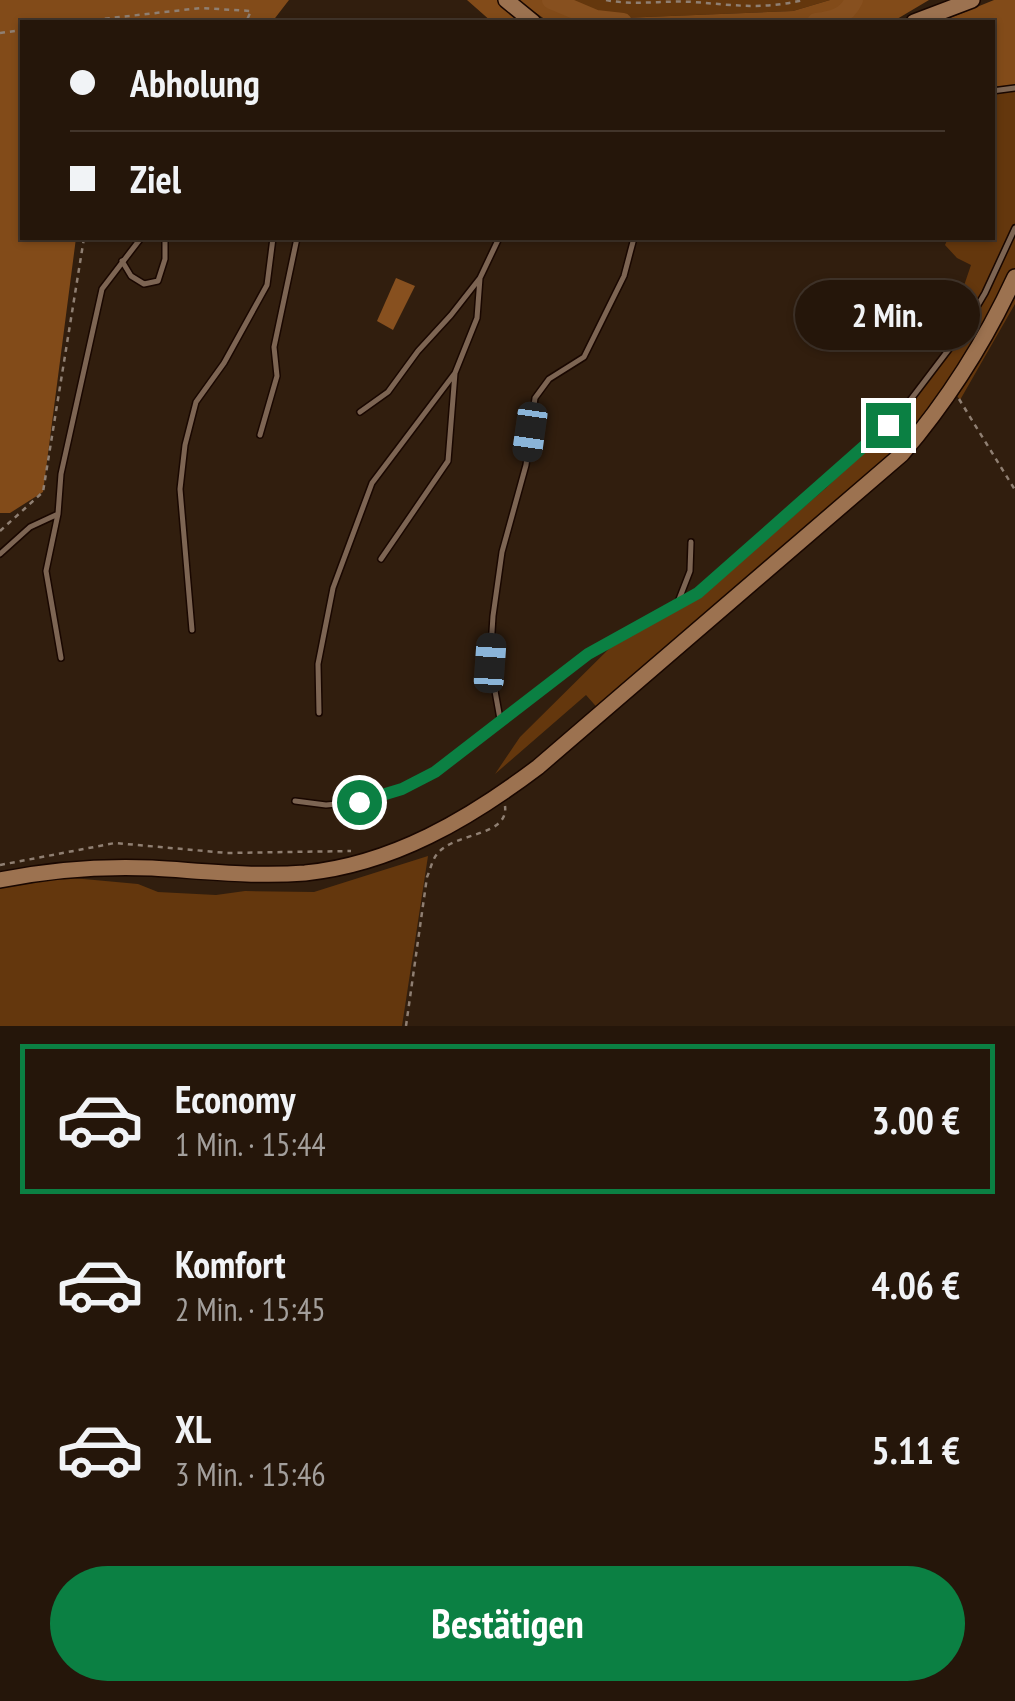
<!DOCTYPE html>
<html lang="de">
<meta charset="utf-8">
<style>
:root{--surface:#25160a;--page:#2d1f13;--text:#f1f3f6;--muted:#a39f9c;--line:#42352b;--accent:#0b8043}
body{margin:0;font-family:"PT Sans Narrow",sans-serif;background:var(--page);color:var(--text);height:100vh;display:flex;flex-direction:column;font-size:38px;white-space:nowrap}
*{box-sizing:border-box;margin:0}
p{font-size:32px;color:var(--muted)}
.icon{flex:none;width:55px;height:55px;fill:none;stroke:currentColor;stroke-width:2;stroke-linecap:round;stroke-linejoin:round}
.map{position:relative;height:1026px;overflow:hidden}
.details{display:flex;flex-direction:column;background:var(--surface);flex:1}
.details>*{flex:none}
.banner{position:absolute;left:20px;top:20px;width:975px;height:220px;border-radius:0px;box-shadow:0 2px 8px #0004,0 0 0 2px var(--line);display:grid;align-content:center;height:220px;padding:0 50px;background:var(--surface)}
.end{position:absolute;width:45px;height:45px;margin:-22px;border:12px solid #0b8043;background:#fff;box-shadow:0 0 0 5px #fff}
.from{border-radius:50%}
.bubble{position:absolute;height:70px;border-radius:35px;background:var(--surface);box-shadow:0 2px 8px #0004,0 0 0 2px var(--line);font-size:32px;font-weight:700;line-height:70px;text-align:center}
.car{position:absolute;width:30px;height:60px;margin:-30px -15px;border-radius:12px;box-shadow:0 0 8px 2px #0007;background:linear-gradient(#222 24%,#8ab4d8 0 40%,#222 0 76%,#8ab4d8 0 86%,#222 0)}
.banner b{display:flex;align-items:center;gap:35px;height:95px;font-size:38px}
.banner b+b{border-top:2px solid var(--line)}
.banner i{width:25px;height:25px;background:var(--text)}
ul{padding:18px 0 0;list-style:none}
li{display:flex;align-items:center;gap:30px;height:150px;margin:0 20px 15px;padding:0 30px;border:5px solid transparent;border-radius:0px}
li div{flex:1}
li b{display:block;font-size:38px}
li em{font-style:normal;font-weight:700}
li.current{border-color:var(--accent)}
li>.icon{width:90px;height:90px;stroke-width:1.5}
.cta{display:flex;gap:20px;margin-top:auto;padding:20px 50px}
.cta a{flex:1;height:115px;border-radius:60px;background:var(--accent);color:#fff;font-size:40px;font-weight:700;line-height:115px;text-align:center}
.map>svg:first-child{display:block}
.green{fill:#64370d}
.forest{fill:#824b19}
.water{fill:#87501f}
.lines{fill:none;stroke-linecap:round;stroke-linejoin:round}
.river{stroke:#87501f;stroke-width:18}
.lane-casing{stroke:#190700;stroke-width:8}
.secondary-casing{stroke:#190700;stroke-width:18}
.path{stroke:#8f7f72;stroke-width:2.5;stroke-dasharray:5 5;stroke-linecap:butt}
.lane{stroke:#7d6553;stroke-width:5}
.secondary{stroke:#9c7250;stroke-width:15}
.route{stroke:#0b8043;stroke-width:12}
</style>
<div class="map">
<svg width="1015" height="1026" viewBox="0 0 1015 1026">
<rect width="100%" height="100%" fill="#311e0e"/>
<!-- green -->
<path class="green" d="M562,0H830L793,11L621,18L596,15Z
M1015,88V304L960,400L953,390L931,420L601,712L586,695L495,774L520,737L626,632L698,593L822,486L905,407L968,319L954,315L971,265L957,258L945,245L948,238H992L993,91Z
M428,856L402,1026H0V885L51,876L138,884L158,892L216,895L245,891L314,892Z"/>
<!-- forest -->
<path class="forest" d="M0,0H289L272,22H22V238H76L43,492L10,513H0Z
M467,0H498L519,22H492Z
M517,0H562L596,15L621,18L793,11L830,0H929L892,22H549Z
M994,0H1015V88L993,86L995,48L992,22H980L977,19L970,22H940Z"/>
<!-- water -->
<path class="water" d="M396,278L415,286L393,330L377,321Z"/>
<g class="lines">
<!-- river -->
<path class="river" d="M551,0L596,19L623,22
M816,22C833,20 846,17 854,0"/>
<!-- lane casing -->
<g class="lane-casing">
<path id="lane" d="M992,91L1015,88
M122,261L131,276L144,284L158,281L165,259V238
M360,412L388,392L418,351L451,315L480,278L499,238
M260,435L277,376L274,347L297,238
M58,514L46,571L61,658
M0,554L30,527L58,514L61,474L102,289L141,238
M381,559L448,461L455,373L477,318L480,278
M678,602L690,571L691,542
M192,630L180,489L185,445L196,402L224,363L267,285L273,238
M319,713L318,664L333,588L372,483L455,373
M500,719L490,663L493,616L502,552L526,465L535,398L549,379L584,357L624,276L634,238
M295,801L326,805L359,802L402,789L435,772L589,654L698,593L822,486L905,407L962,332L985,293L1015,228"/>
</g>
<!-- secondary casing -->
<g class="secondary-casing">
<path id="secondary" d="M506,0L533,22
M914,22L972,0
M0,880C49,870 102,866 152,868C203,871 254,877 305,873C393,864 469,819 538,767L902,454C948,400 985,342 1015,277"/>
</g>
<!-- path -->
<path class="path" d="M606,0C635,6 664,0 693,2C735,5 761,10 803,0
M75,22L201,8L251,11L246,22
M0,33L22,30
M959,399L1015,490
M0,531L43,492L84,238
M0,865L115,843L227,853L351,851
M406,1026L427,877C430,871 432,860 437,854C454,832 509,837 505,806"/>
<!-- lane -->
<use href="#lane" class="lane"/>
<!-- secondary -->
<use href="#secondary" class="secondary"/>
</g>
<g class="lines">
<!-- route -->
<path class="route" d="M359,802L402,789L435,772L588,654L698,593L888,425"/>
</g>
</svg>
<i class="end from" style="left:359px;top:802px"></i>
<i class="end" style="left:888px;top:425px"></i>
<div class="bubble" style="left:795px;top:280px;width:185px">2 Min.</div>
<i class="car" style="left:530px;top:432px;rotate:188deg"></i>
<i class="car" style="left:490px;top:663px;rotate:4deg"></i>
<div class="banner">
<b><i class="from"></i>Abholung</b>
<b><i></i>Ziel</b>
</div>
</div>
<section class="details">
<ul>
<li class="current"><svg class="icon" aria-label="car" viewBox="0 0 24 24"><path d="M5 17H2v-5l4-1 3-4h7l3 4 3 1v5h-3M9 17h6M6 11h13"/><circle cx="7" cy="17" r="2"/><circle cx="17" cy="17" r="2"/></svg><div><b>Economy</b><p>1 Min. · 15:44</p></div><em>3.00 €</em></li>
<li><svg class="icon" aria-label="car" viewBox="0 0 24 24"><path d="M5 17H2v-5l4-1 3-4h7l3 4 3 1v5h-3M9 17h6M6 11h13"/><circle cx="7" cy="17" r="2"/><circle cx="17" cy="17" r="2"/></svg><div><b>Komfort</b><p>2 Min. · 15:45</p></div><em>4.06 €</em></li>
<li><svg class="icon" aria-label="car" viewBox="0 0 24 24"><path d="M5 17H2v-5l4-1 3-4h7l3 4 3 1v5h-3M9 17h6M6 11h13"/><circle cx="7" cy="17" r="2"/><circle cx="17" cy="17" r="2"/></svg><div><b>XL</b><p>3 Min. · 15:46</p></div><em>5.11 €</em></li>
</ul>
<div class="cta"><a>Bestätigen</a></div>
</section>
